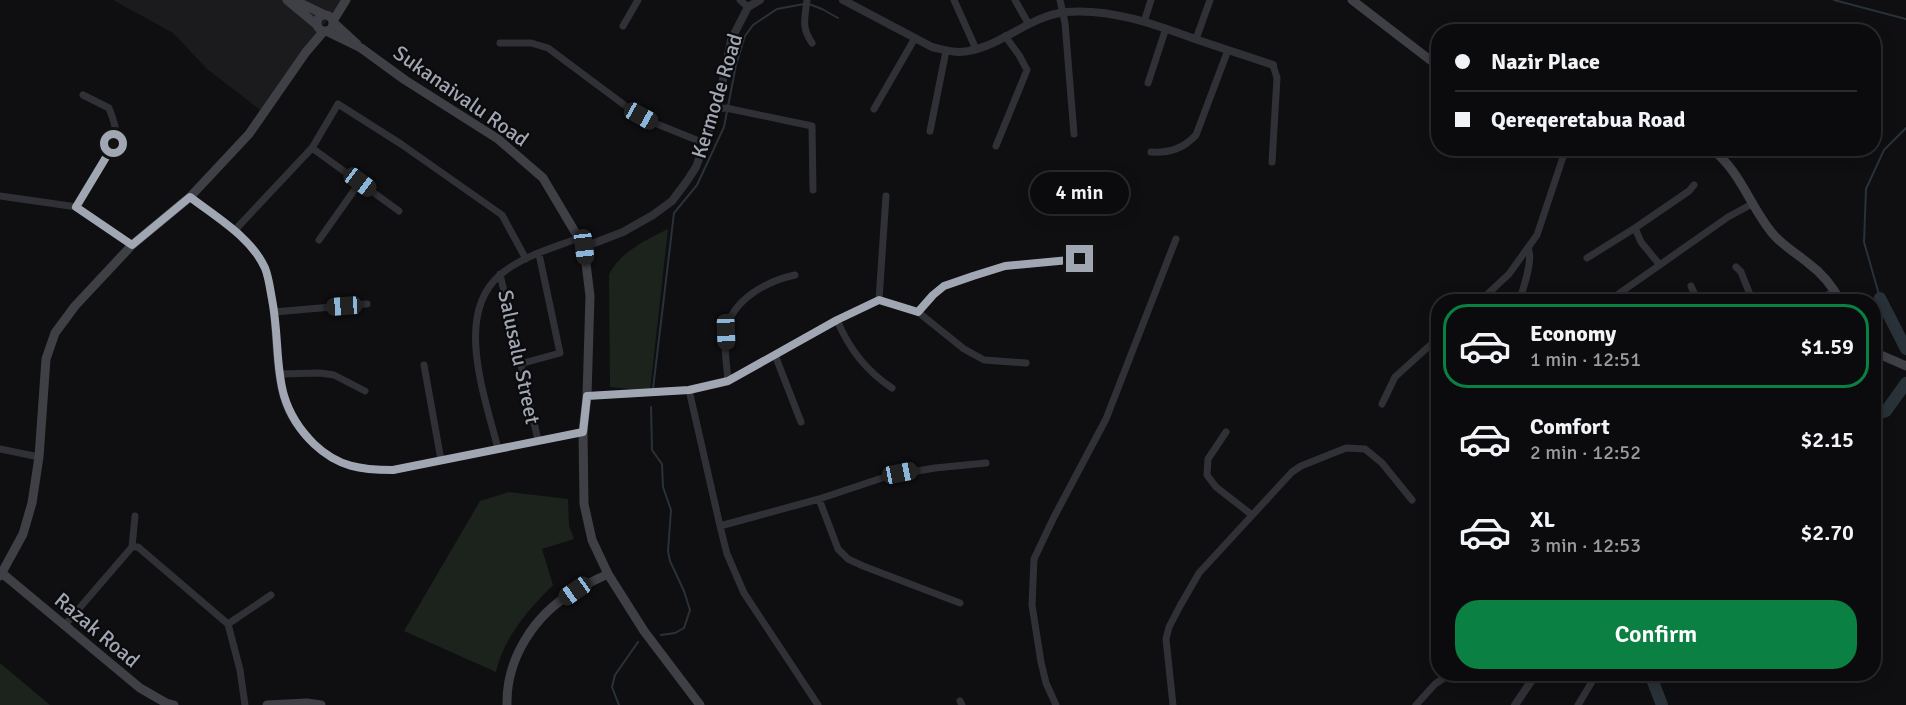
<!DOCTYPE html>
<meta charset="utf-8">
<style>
:root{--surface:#0b0b0d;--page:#141416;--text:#f1f3f6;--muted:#9a9b9d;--line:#2b2b2e;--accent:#0b8043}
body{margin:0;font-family:Signika,sans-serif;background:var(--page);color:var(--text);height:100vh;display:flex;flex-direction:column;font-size:22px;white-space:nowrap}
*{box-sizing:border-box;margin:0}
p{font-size:20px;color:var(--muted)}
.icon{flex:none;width:33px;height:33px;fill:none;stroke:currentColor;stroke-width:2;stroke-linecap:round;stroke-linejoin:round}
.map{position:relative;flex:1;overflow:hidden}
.panel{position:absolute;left:1431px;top:294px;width:450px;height:387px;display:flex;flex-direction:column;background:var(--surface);border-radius:24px;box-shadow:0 3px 15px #0003,0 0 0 2px var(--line)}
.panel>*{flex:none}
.top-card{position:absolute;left:1431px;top:24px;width:450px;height:132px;border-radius:24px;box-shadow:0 3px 15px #0003,0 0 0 2px var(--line);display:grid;align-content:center;height:132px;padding:0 24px;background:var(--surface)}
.end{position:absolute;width:27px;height:27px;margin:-14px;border:8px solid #a0a6b2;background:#111;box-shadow:0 0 0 3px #111}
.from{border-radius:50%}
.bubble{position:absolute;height:42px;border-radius:21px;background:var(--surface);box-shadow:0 3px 15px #0003,0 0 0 2px var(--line);font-size:20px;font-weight:600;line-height:42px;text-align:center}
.car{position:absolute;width:18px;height:36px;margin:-18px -9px;border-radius:8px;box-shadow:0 0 4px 2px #0007;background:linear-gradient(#222 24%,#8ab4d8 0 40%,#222 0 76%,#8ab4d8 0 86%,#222 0)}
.top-card b{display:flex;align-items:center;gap:21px;height:57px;font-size:22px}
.top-card b+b{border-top:2px solid var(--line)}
.top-card i{width:15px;height:15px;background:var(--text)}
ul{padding:10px 0 0;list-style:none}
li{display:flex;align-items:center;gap:18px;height:84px;margin:0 12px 9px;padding:0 12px;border:3px solid transparent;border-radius:24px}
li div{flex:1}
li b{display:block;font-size:22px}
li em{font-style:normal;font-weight:600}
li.active{border-color:var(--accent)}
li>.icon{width:54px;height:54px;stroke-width:1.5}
.cta{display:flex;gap:12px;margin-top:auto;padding:12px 24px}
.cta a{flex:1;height:69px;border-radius:24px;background:var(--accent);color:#fff;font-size:24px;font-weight:600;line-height:69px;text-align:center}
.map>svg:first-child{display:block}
.built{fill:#1b1b1e}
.green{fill:#1c231d}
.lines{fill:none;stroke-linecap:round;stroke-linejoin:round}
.stream{stroke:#293239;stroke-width:2}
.river{stroke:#293239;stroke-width:12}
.minor{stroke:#303136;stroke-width:7}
.tertiary{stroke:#303136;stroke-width:8}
.secondary{stroke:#3e4046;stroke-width:9}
.route{stroke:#a0a6b2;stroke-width:8}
.labels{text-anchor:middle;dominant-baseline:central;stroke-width:4.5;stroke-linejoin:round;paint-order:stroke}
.street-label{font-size:21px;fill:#a0a6b2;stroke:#0b0a0c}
</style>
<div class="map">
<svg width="1906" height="705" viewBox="0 0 1906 705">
<rect width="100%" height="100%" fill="#0f0f11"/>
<!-- built -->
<path class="built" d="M113,0H346L320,29L264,113L207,69L173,33Z"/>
<!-- green -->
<path class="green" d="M668,229L650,391L610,387L609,274C622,251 644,241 668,229Z
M509,492L568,499L569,526L574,539L542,549L553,585C529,609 503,638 496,672L404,631L480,501Z
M0,663L50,705H0Z"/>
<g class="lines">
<!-- stream -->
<path class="stream" d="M1834,0L1906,19
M809,4L822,9L838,18
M1880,298L1864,242L1866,189L1884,150L1906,128
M653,389L674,213L697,185L724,127L736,65L745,36L753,25L777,9L804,4
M651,407L652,450L662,464L663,487L671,510L668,551L670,561L684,591L690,610L684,628L675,633L661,635
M619,705L612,687L615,675L638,642"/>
<!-- river -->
<path class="river" d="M1880,298L1906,349
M1874,415L1886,411L1906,383
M1650,674L1662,705"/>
<!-- minor -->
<path class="minor" d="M740,0L748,7
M807,0C805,18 801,27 812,43
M954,0L976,49
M1015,0L1028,23
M1060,0L1065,23L1074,134
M1144,22L1151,0
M623,26L638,0
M1196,39L1210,0
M500,43H531L548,48L631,110L652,122L704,143
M1148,83L1166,28
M717,109L726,108L812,126L813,190
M874,109L915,38
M930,131L946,51
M996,146L1027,70L1019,55L1005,36
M312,148L399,211
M1151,152C1169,153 1183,149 1196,135L1228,50
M1272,162L1277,78L1273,65
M0,196L77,207L132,245
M190,197C216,218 251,237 265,268C269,276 269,286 271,295C278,332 273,378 289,412C295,425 304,434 314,444C338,467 361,470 393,470L583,432
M77,207L114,144C118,131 114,121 109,108L83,95
M234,231L312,148L338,104L401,144L502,215L526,259
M319,240L360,182
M1587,258L1635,228
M1659,264L1641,242L1635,228L1689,191L1694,185
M1736,267L1741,272L1753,302
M500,274L538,440
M1691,286L1698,302
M879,300L886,196
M1479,302L1509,274L1537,235L1566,148
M1519,302C1523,289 1534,259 1528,248
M1607,302L1728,217L1752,204
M274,312L367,304
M918,312L933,295L944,286L973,276L1005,266L1079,259
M837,320C849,349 866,371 892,388
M775,355L801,422
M520,364L560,353L539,254
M424,365L441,460
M280,374L320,373L334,375L365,391
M728,381C727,365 723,345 726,330C733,299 767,281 795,275
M689,390L720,526L727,554L744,593L818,705
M587,396L689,390L728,381L837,320L879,300L918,312L964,349L984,360L1026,363
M1382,404L1395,377L1438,338
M1226,432L1208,459L1207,475L1216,487L1252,515
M0,449L39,457
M498,449C486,399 453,315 500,275C522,256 553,248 579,238
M819,499L838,549L848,559L863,566L960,603
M720,526L819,499L888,476L935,468L986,463
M132,547L135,516
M228,624L271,595
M64,626L132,547H138L228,624L240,670L245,705
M960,701L962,705
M1056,705L1046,683L1041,662L1032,605L1034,559L1054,517L1106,419L1176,239
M1173,705L1166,639L1169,627L1180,606L1199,573L1292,472L1301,466L1346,448L1365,449L1382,463L1412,500
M1416,705L1435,684L1450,674
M1578,705L1593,680L1601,674"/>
<!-- tertiary -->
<path class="tertiary" d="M843,0L932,47C941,49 950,52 959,52C997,51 1027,16 1066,12C1110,8 1154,24 1195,39C1221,48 1247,56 1273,65
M584,247L623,232L653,215L672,201L687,181L696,167L717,109L731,40L748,7L760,0
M1813,302L1835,292
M1515,705L1536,674"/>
<!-- secondary -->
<path class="secondary" d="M287,0L317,25
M294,0L325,15
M1352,0L1438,66
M317 23a8 8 0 1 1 16 0a8 8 0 1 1-16 0Z
M333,21L346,0
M333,22L357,44
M326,31L361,48L405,80L498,139L543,178L584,247L590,296L587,396L583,432L584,504L592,540L608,574L644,631L700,705
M1710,148C1740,169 1750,207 1773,234C1783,246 1796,253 1808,263C1822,273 1833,287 1841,302
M1874,352L1906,366
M3,574L140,688L166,703L174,705
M0,576L23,534L32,503L39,457L46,359L55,333L75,306L132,245L190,197L249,134L306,52L324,31
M267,705L307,703L321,705
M507,705C506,658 535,614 575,591C586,584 597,579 608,574"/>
</g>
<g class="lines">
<!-- route -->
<path class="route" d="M114,144L76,207L132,245L190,197C216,217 251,237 265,268C269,278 270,289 272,299C283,356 268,399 314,444C338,467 361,470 393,470L583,432L587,396L689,390L728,381L837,320L879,300L918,312L933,295L944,286L973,276L1005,266L1080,259"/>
</g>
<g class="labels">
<!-- street labels -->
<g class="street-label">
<text transform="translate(461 96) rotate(35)">Sukanaivalu Road</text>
<text transform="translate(717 96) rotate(-73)">Kermode Road</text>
<text transform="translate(519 357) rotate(78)">Salusalu Street</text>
<text transform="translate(97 630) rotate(40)">Razak Road</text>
</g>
</g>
</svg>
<i class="end from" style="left:114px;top:144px"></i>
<i class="end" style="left:1080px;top:259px"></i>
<div class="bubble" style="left:1030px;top:172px;width:99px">4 min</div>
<i class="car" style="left:641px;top:116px;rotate:119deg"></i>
<i class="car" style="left:360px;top:182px;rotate:127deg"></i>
<i class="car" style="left:584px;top:247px;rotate:173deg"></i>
<i class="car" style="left:344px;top:306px;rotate:266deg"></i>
<i class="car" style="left:726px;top:332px;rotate:178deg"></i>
<i class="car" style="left:900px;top:473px;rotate:79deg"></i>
<i class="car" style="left:575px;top:591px;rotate:235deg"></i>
<div class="top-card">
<b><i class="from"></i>Nazir Place</b>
<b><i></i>Qereqeretabua Road</b>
</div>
<section class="panel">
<ul>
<li class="active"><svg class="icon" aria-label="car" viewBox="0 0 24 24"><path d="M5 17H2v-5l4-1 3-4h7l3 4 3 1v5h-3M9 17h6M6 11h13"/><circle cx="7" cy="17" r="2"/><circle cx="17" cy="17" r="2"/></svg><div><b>Economy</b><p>1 min · 12:51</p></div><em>$1.59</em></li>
<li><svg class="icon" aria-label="car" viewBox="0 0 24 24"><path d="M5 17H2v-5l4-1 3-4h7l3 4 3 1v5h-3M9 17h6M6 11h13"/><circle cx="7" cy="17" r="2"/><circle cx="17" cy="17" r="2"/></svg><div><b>Comfort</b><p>2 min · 12:52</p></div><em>$2.15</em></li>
<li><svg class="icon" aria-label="car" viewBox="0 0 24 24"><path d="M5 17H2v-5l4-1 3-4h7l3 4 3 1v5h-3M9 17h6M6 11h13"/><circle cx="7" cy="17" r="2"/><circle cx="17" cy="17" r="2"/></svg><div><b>XL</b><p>3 min · 12:53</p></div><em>$2.70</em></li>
</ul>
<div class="cta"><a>Confirm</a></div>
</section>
</div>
